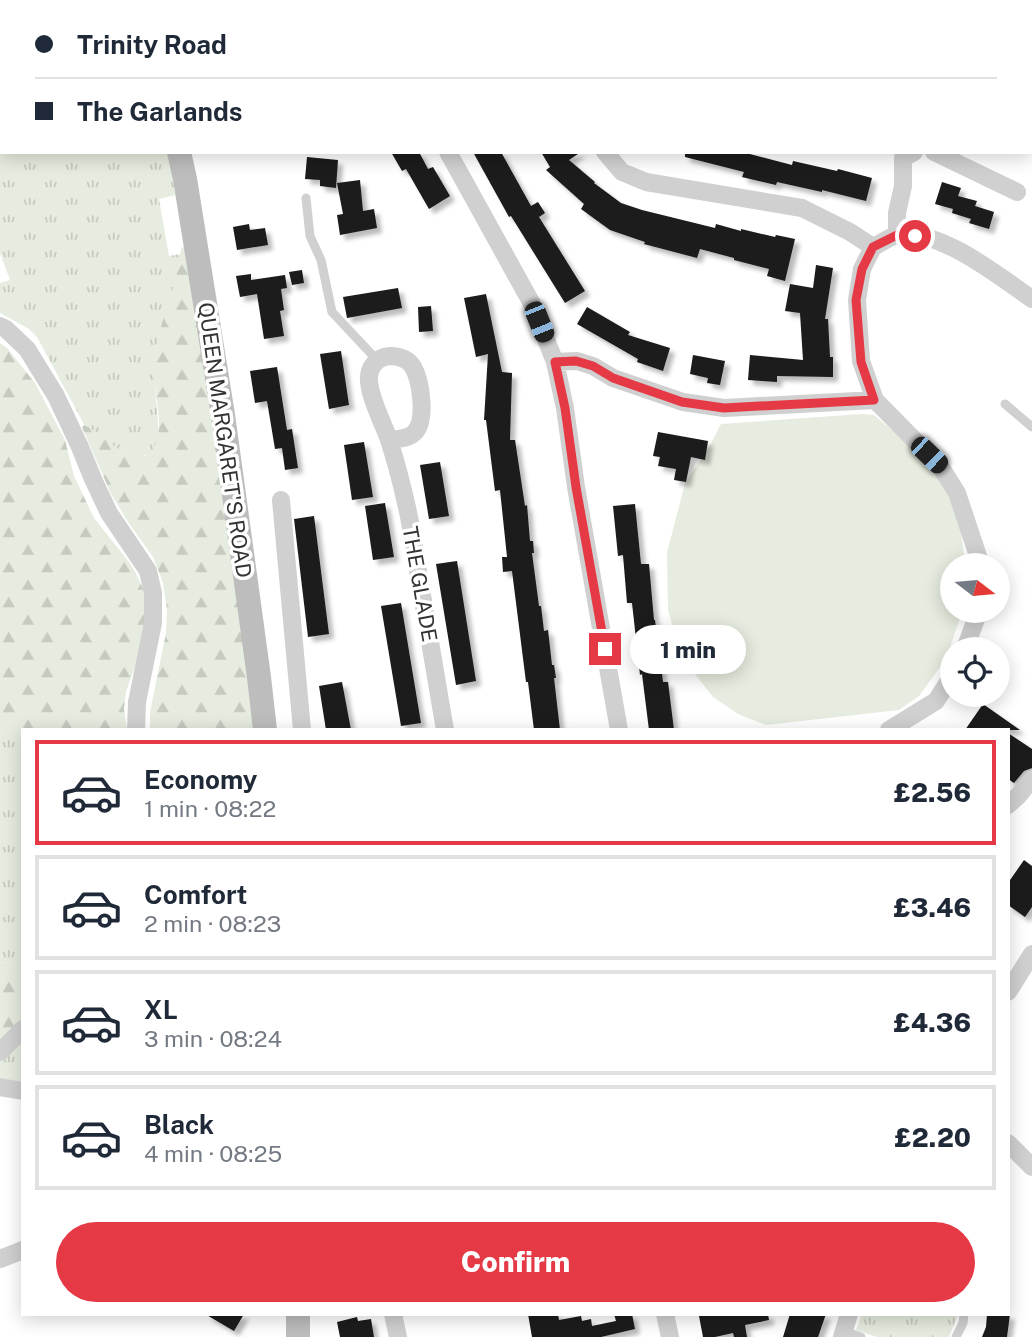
<!DOCTYPE html>
<meta charset="utf-8">
<style>
:root{--surface:#fff;--page:#f6f6f7;--text:#1f2937;--muted:#747a83;--line:#e0e1e3;--accent:#e63946}
body{margin:0;font-family:"Public Sans",sans-serif;background:var(--page);color:var(--text);height:100vh;display:flex;flex-direction:column;font-size:26px;white-space:nowrap}
*{box-sizing:border-box;margin:0}
p{font-size:23px;color:var(--muted)}
.icon{flex:none;width:38px;height:38px;fill:none;stroke:currentColor;stroke-width:2;stroke-linecap:round;stroke-linejoin:round}
.map{position:relative;flex:1;overflow:hidden}
.drawer{position:absolute;left:21px;top:728px;width:989px;height:588px;display:flex;flex-direction:column;background:var(--surface);border-radius:0px;box-shadow:0 4px 18px #0003}
.drawer>*{flex:none}
.hud{position:absolute;left:0px;top:0px;width:1032px;height:154px;box-shadow:0 4px 18px #0003;display:grid;align-content:center;height:154px;padding:0 35px;background:var(--surface)}
.needle{width:46px;rotate:106deg}
.controls{position:absolute;left:940px;top:553px;display:grid;gap:14px}
.controls a{display:grid;place-items:center;width:70px;height:70px;border-radius:50%;background:var(--surface);box-shadow:0 4px 18px #0003;font-size:35px}
.end{position:absolute;width:32px;height:32px;margin:-16px;border:9px solid #e63946;background:#fff;box-shadow:0 0 0 4px #fff}
.from{border-radius:50%}
.bubble{position:absolute;height:49px;border-radius:24px;background:var(--surface);box-shadow:0 4px 18px #0003;font-size:23px;font-weight:800;line-height:49px;text-align:center}
.car{position:absolute;width:21px;height:42px;margin:-21px -10px;border-radius:9px;box-shadow:0 0 5px 2px #0007;background:linear-gradient(#222 24%,#8ab4d8 0 40%,#222 0 76%,#8ab4d8 0 86%,#222 0)}
.hud b{display:flex;align-items:center;gap:24px;height:66px;font-size:26px}
.hud b+b{border-top:2px solid var(--line)}
.hud i{width:18px;height:18px;background:var(--text)}
ul{padding:12px 0 0;list-style:none}
li{display:flex;align-items:center;gap:21px;height:105px;margin:0 14px 10px;padding:0 21px;border:4px solid var(--line);border-radius:0px}
li div{flex:1}
li b{display:block;font-size:26px}
li em{font-style:normal;font-weight:800}
li.selected{border-color:var(--accent)}
li>.icon{width:63px;height:63px;stroke-width:1.5}
.button{display:flex;gap:14px;margin-top:auto;padding:14px 35px}
.button a{flex:1;height:80px;border-radius:42px;background:var(--accent);color:#fff;font-size:28px;font-weight:800;line-height:80px;text-align:center}
.map>svg:first-child{display:block}
.grass{fill:url(#grass-tufts)}
.forest{fill:url(#forest-firs)}
.garden{fill:#e6ecdf}
.building{fill:#1a1a1a;filter:url(#shadow)}
.lines{fill:none;stroke-linecap:round;stroke-linejoin:round}
.lane{stroke:#d0d0d0;stroke-width:9}
.street{stroke:#d0d0d0;stroke-width:18}
.secondary{stroke:#bdbdbd;stroke-width:24}
.route{stroke:#e63946;stroke-width:9}
.labels{text-anchor:middle;dominant-baseline:central;stroke-width:7;stroke-linejoin:round;paint-order:stroke}
.street-label{font-size:21px;fill:#333;stroke:#fff}
</style>
<div class="map">
<svg width="1032" height="1337" viewBox="0 0 1032 1337">
<defs>
<pattern id="grass-tufts" width="24" height="20" patternUnits="userSpaceOnUse" patternTransform="scale(1.75)"><rect width="24" height="20" fill="#e6ecdf"/><path d="M3 7l-1-3M5 7V3M7 7l1-3M15 17l-1-3M17 17v-4M19 17l1-3" fill="none" stroke="#c6cbc0"/></pattern>
<pattern id="forest-firs" width="22" height="20" patternUnits="userSpaceOnUse" patternTransform="scale(1.75)"><rect width="22" height="20" fill="#e6ecdf"/><path d="M5 1l3.5 6h-7zM16 11l3.5 6h-7z" fill="#c6cbc0"/></pattern>
<filter id="shadow"><feDropShadow dx="5" dy="5" stdDeviation="2" flood-color="#0004"/></filter>
</defs>
<rect width="100%" height="100%" fill="#fff"/>
<!-- grass -->
<path class="grass" d="M2,65V152H168L172,168L175,195L159,199L169,256L181,254L176,279L160,330L156,348L155,387L159,434L155,448L149,454L140,457L129,455L118,449L85,426L37,337L29,329L0,313V283L10,280L0,253V68Z
M0,733H23V961L0,963Z
M23,1041V1084L0,1080V1060Z
M862,1314H958L949,1337H877L856,1330Z"/>
<!-- forest -->
<path class="forest" d="M0,0H297L295,2H2V65L0,68Z
M183,247L187,249L257,730H150V712L166,633L167,610L163,583L153,557L128,522L111,494L82,427L84,425C105,434 120,460 145,456C169,442 155,403 155,381C155,366 155,352 158,338C165,308 178,280 181,249Z
M0,343L7,348L35,383L65,440L74,476L94,518L129,562L137,575L143,589L146,598V627L142,646L126,692L124,709L127,730H23V733H0Z
M23,961V1019L0,1044V963Z"/>
<!-- garden -->
<path class="garden" d="M862,414L874,415L910,445L935,470L950,498L961,528L965,565H952V611H962V612L946,659L919,696L899,710L766,725L738,714L713,697L691,669L678,645L668,610L667,553L685,483L708,449L721,424Z"/>
<!-- building -->
<path class="building" d="M391,152H419L428,169L433,167L450,196L429,209L406,169L402,171Z
M473,152H501L531,206L538,202L545,213L539,217L585,291L565,303L511,216L509,217Z
M541,152H581L569,160L595,182L594,183L621,203L642,210L715,228L716,224L741,231V229L775,237L776,235L795,239L785,281L767,276L769,269L734,260V258L700,249L697,258L644,244L645,242L610,230L581,209L584,204L546,170L550,167Z
M685,152H742L792,165L793,161L837,171L838,169L872,178L866,201L822,190V192L777,182L776,185L742,177L744,172L685,157Z
M307,157L338,160L336,188L320,186V180L305,179Z
M360,180L363,211L374,209L377,228L340,235L337,215L343,214L337,183Z
M942,182L961,188L958,196L977,201L975,206L994,212L989,229L969,223L971,219L952,213L953,209L935,204Z
M249,224L250,230L265,228L268,245L237,250L233,227Z
M816,265L833,268L825,319H828L830,357H833V377L777,376V382L748,380L750,355L803,360L800,313L785,311L790,284L813,288Z
M302,270L304,283L292,285L289,272Z
M251,274V280L285,275L287,288L281,289L284,310L280,311L284,336L264,339L257,294L240,297L236,276Z
M398,288L402,308L347,318L343,297Z
M486,294L502,372L512,373L510,440H515L525,506L527,505L530,541H533L534,553H532L539,606H541L544,631L548,630L552,665H554L556,678H554L560,730H534L528,682H526L512,571L503,572L502,557H507L500,490L495,491L486,420H484L488,354L476,357L464,298Z
M431,306L433,331L419,332L418,307Z
M587,307L630,332L628,335L670,348L663,371L637,362L638,359L577,324Z
M341,351L349,405L329,409L320,354Z
M693,355L725,361L720,385L707,383L708,378L690,374Z
M277,367L287,430L292,429L298,468L285,470L282,448L275,449L267,401L255,403L250,371Z
M658,432L708,441L705,460L691,457L686,482L674,480L676,469L658,466L660,457L653,456Z
M364,442L373,497L352,500L344,445Z
M440,462L449,516L429,519L420,465Z
M385,503L394,557L373,560L365,506Z
M635,504L641,564H649L654,620H655L663,682H668L674,730H649L642,674L640,675L632,603H627L623,555L618,556L613,506Z
M314,516L329,634L308,637L294,519Z
M457,561L476,681L456,685L436,564Z
M401,603L421,723L401,726L381,606Z
M342,682L351,730H326L319,686Z
M983,704L1020,730H965Z
M1008,733L1032,749V768L1024,771L1014,783L1008,779Z
M1024,860L1032,866V907L1025,917L1008,905V883Z
M205,1314H244L234,1331Z
M528,1314H558L559,1320L581,1316L582,1321L591,1319L592,1326L616,1321L614,1314H632L635,1329L601,1337H532Z
M709,1314H768L769,1320L745,1325L747,1337H734L733,1333L715,1337H703L699,1316Z
M790,1314H826L818,1337H783Z
M987,1314H1010L1007,1337H982L986,1327Z
M357,1317L358,1321L371,1319L374,1337H340L337,1322Z"/>
<g class="lines">
<!-- lane -->
<path class="lane" d="M306,198L310,236L321,260L332,312L377,360
M1005,404L1032,427
M843,1331L861,1337
M956,1337L963,1323L964,1314"/>
<!-- street -->
<path class="street" d="M567,0L570,2
M1000,0L1007,2
M588,2L589,0
M1031,8H1032
M448,152L531,302L555,362L565,408L576,487L619,730
M605,152L622,172L646,182L802,208L850,232L873,247
M934,152L1017,192
M897,235V213L903,186V158L914,152
M873,247L862,269L857,300L861,361L875,400L940,466L957,493L981,565
M873,247C880,244 889,237 897,235C938,227 1000,277 1032,299
M0,326L6,329L27,349L56,396L80,447L93,479L109,513L148,571L153,593V623L137,702L136,730
M555,362L577,361L593,366L613,378L683,402L724,408L875,400
M389,440C397,439 408,439 414,433C427,421 421,381 413,367C408,359 399,356 390,356C376,357 368,368 369,381C370,398 382,421 388,437C395,458 401,481 406,503C412,528 415,553 419,577C428,628 436,679 445,730
M281,500L302,730
M965,649L979,611
M889,730L936,701L952,676
M1008,805L1018,796L1032,779
M1008,992L1032,954
M0,1052L23,1029
M0,1087L23,1091
M1008,1143L1032,1167
M0,1259L23,1250
M393,1314L398,1337
M665,1314L670,1337
M842,1337L849,1314"/>
<!-- secondary -->
<path class="secondary" d="M85,0L87,2
M179,152L185,179L223,415L259,677L265,730
M298,1337V1314"/>
</g>
<g class="lines">
<!-- route -->
<path class="route" d="M605,649L576,487L565,408L555,362L576,361L593,366L613,378L682,402L724,408L874,400L861,362L856,300L862,269L873,247L897,235L915,236"/>
</g>
<g class="labels">
<!-- street labels -->
<g class="street-label">
<text transform="translate(225 440) rotate(82)">QUEEN MARGARET'S ROAD</text>
<text transform="translate(420 584) rotate(80)">THE GLADE</text>
</g>
</g>
</svg>
<div class="controls">
<a><svg class="needle" viewBox="-14 -14 28 28"><path d="M0-13l5 13h-10z" fill="#e53935"/><path d="M0 13l5-13h-10z" fill="#747a83"/></svg></a>
<a><svg class="icon" aria-label="locate" viewBox="0 0 24 24"><circle cx="12" cy="12" r="6"/><path d="M12 2v4M12 18v4M2 12h4M18 12h4"/></svg></a>
</div>
<i class="end from" style="left:915px;top:236px"></i>
<i class="end" style="left:605px;top:649px"></i>
<div class="bubble" style="left:630px;top:625px;width:116px">1 min</div>
<i class="car" style="left:539px;top:322px;rotate:158deg"></i>
<i class="car" style="left:929px;top:455px;rotate:134deg"></i>
<div class="hud">
<b><i class="from"></i>Trinity Road</b>
<b><i></i>The Garlands</b>
</div>
<section class="drawer">
<ul>
<li class="selected"><svg class="icon" aria-label="car" viewBox="0 0 24 24"><path d="M5 17H2v-5l4-1 3-4h7l3 4 3 1v5h-3M9 17h6M6 11h13"/><circle cx="7" cy="17" r="2"/><circle cx="17" cy="17" r="2"/></svg><div><b>Economy</b><p>1 min · 08:22</p></div><em>£2.56</em></li>
<li><svg class="icon" aria-label="car" viewBox="0 0 24 24"><path d="M5 17H2v-5l4-1 3-4h7l3 4 3 1v5h-3M9 17h6M6 11h13"/><circle cx="7" cy="17" r="2"/><circle cx="17" cy="17" r="2"/></svg><div><b>Comfort</b><p>2 min · 08:23</p></div><em>£3.46</em></li>
<li><svg class="icon" aria-label="car" viewBox="0 0 24 24"><path d="M5 17H2v-5l4-1 3-4h7l3 4 3 1v5h-3M9 17h6M6 11h13"/><circle cx="7" cy="17" r="2"/><circle cx="17" cy="17" r="2"/></svg><div><b>XL</b><p>3 min · 08:24</p></div><em>£4.36</em></li>
<li><svg class="icon" aria-label="car" viewBox="0 0 24 24"><path d="M5 17H2v-5l4-1 3-4h7l3 4 3 1v5h-3M9 17h6M6 11h13"/><circle cx="7" cy="17" r="2"/><circle cx="17" cy="17" r="2"/></svg><div><b>Black</b><p>4 min · 08:25</p></div><em>£2.20</em></li>
</ul>
<div class="button"><a>Confirm</a></div>
</section>
</div>
